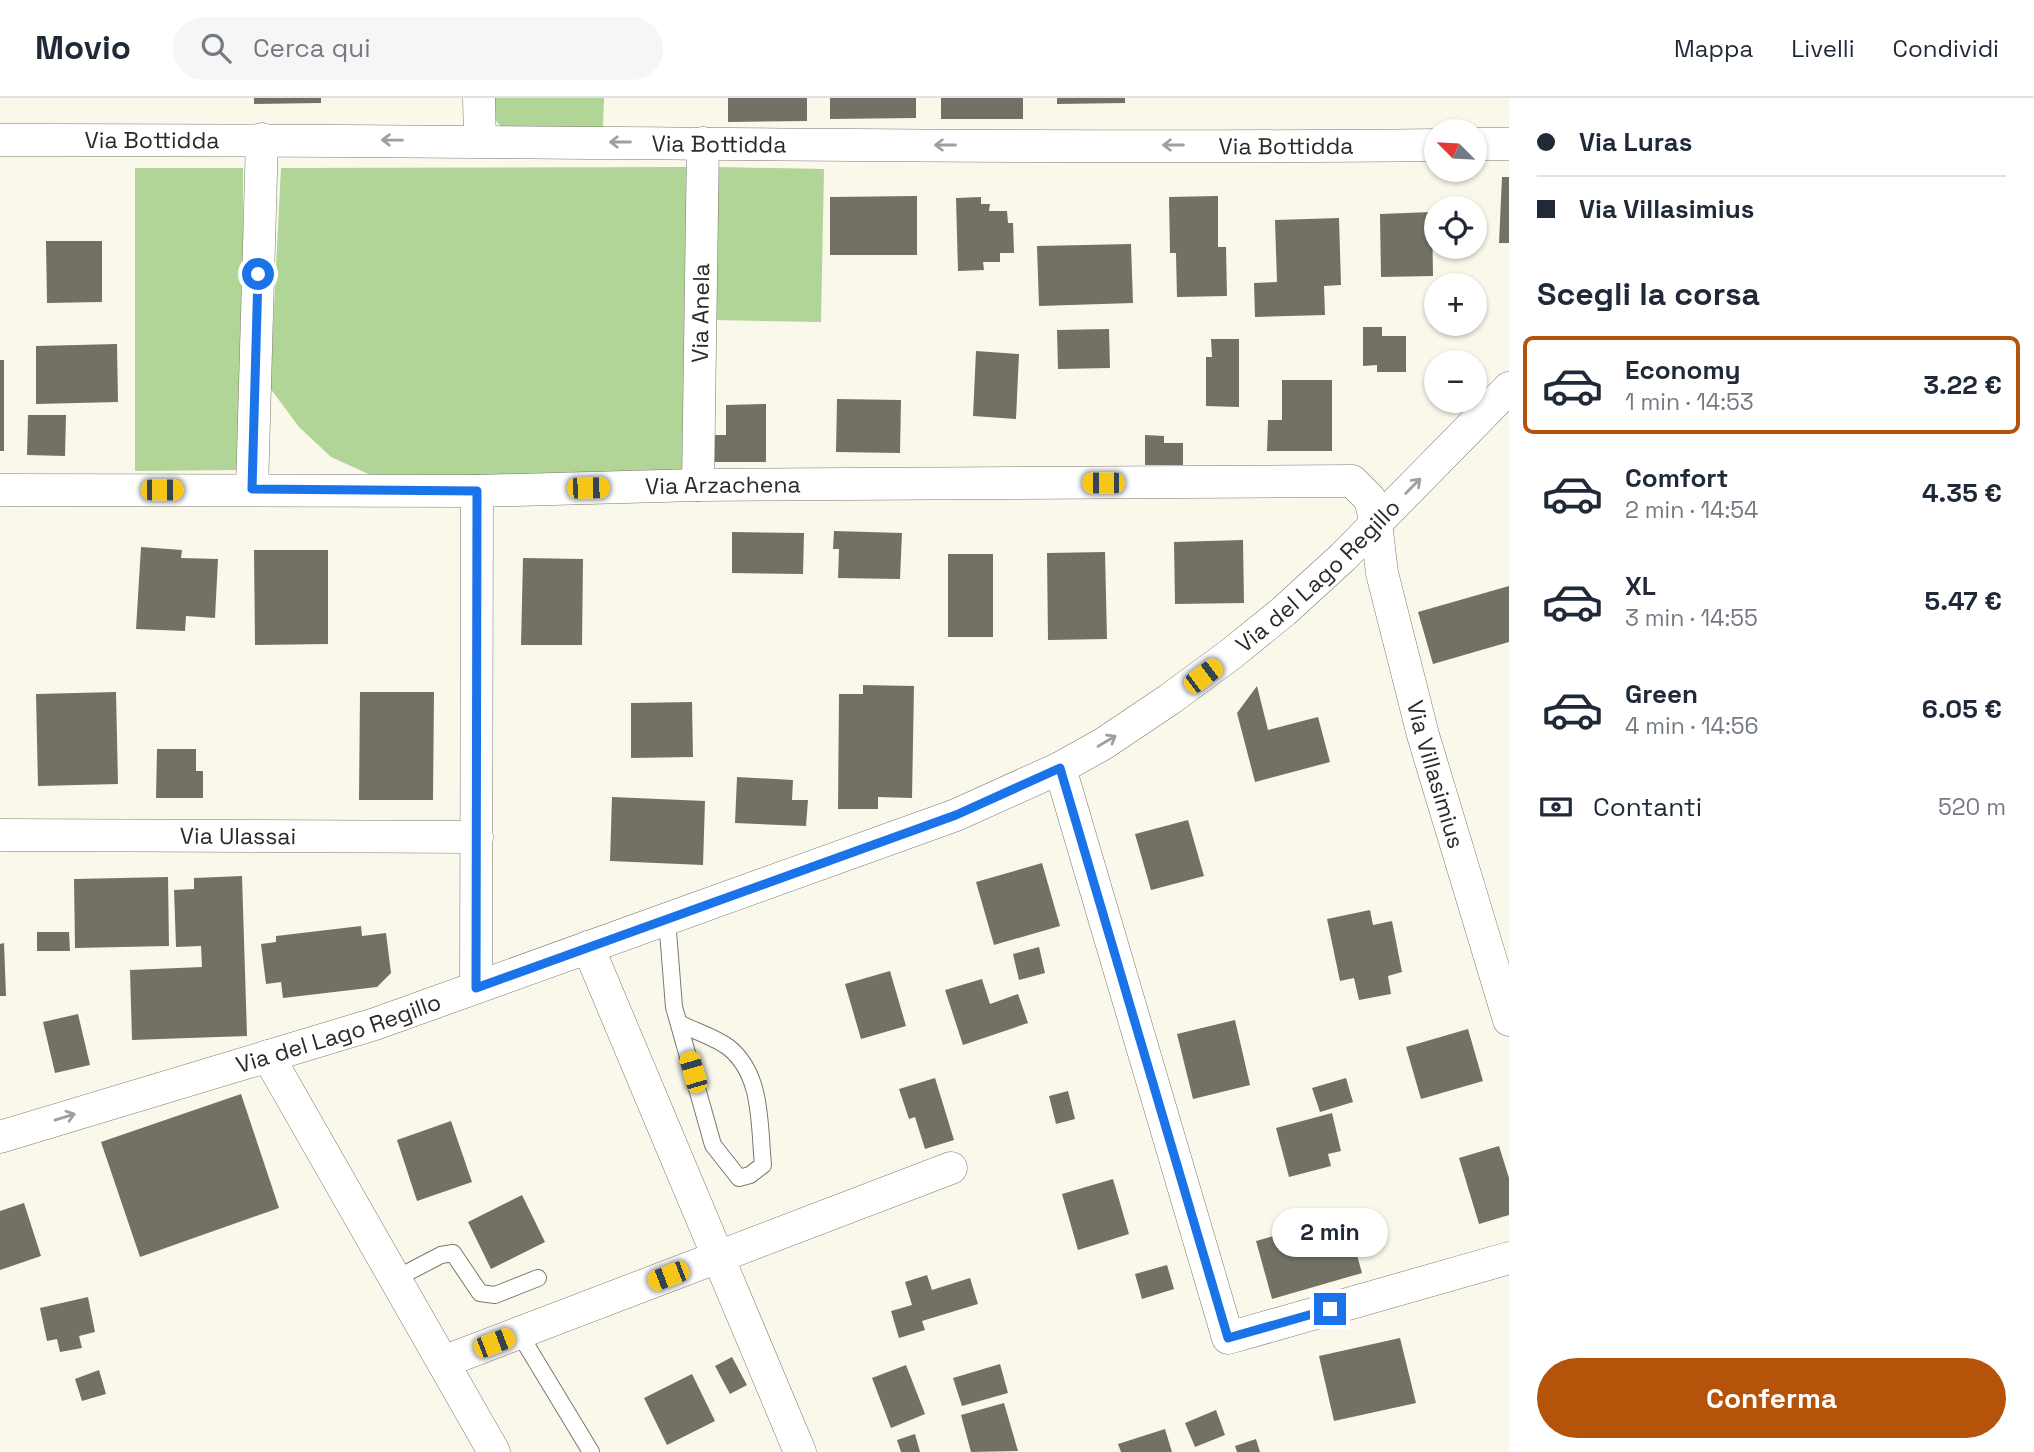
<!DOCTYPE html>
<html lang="it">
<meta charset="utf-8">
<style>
:root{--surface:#fff;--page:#f6f6f7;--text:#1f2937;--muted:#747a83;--line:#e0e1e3;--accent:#b45309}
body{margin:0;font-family:"Space Grotesk",sans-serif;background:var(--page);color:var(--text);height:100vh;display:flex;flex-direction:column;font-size:26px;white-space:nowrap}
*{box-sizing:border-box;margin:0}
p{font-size:23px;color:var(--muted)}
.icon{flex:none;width:38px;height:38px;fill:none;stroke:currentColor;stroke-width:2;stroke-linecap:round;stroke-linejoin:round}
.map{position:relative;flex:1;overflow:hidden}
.details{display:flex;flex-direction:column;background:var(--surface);width:525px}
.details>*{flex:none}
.top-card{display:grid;align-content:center;height:154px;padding:0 28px;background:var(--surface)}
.needle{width:46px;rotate:294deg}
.fabs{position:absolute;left:1424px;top:21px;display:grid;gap:14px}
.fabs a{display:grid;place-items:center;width:63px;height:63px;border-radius:50%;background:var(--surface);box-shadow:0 2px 5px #0004;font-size:35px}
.end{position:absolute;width:32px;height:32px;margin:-16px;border:9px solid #1a73e8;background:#fff;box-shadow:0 0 0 4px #fff}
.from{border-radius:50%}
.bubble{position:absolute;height:49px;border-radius:24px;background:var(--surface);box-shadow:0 2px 5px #0004;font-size:23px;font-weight:800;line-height:49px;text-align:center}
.car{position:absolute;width:21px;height:42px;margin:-21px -10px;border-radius:9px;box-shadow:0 0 5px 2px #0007;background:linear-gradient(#f5c518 24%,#345 0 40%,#f5c518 0 76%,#345 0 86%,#f5c518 0)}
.top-card b{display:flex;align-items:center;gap:24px;height:66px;font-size:26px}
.top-card b+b{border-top:2px solid var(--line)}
.top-card i{width:18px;height:18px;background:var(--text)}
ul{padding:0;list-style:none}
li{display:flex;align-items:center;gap:21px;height:98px;margin:0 14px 10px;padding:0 14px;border:4px solid transparent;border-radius:10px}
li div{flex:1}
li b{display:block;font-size:26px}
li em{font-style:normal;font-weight:800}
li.selected{border-color:var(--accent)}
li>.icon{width:63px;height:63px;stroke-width:1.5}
h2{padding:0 28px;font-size:32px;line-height:84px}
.pay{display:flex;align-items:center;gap:18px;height:77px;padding:0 28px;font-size:26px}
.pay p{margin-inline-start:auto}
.cta{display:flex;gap:14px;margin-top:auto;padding:14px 28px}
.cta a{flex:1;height:80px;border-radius:42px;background:var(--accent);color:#fff;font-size:28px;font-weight:800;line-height:80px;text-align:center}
header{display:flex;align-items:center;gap:42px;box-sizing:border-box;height:98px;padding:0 35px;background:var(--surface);border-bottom:2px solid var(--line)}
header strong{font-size:33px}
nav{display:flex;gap:38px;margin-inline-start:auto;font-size:24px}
.search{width:490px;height:63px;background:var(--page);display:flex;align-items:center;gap:18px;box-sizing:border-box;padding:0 24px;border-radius:38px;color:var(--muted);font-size:26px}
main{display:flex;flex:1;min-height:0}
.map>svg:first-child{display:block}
.green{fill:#b1d596}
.building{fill:#737166}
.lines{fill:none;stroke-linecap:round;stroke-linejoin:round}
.lane-casing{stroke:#7b796d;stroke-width:18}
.street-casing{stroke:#7b796d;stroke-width:33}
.lane{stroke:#fff;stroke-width:16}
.street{stroke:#fff;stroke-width:32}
.oneway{stroke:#a09f9d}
.route{stroke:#1a73e8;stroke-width:9}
.labels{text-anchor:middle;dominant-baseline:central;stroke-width:7;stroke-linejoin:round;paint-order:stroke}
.street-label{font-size:23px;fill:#2b2a25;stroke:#faf8eb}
</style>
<header>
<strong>Movio</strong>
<div class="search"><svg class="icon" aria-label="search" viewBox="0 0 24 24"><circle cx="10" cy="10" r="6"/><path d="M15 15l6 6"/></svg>Cerca qui</div>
<nav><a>Mappa</a><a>Livelli</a><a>Condividi</a></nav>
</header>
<main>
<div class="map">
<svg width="1509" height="1354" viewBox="0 0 1509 1354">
<rect width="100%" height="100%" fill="#faf8eb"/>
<!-- green -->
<path class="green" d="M490,0H604L603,29L506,33C495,24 490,15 490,0Z
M689,69L685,378L375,379L331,359L299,329L270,290L281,70Z
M716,69L824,71L821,224L713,222Z
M135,70H243V372L135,373Z"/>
<!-- building -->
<path class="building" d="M254,0H321V5L254,6Z
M728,0H807V23L728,24Z
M830,0H916V20L830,21Z
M941,0H1023V21H941Z
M1057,0H1125V5L1057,6Z
M1502,79H1509V145H1499Z
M917,98V157H830V99Z
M1218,98V149H1226L1227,198L1177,199L1176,155H1170L1169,99Z
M981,99V106H990L989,113H1007L1008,125H1013L1014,155H1000V164H983L984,172L958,173L956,100Z
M1432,114L1433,178L1381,179L1380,116Z
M1339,120L1341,187L1324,188L1325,217L1255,219L1254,185L1277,184L1275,122Z
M46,143H102V204L47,205Z
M1131,146L1133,205L1039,208L1037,148Z
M1363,229H1382V238H1406V274H1377V267L1363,268Z
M1109,231L1110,270L1058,271L1057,232Z
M1211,241H1239V309L1206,308V259H1212Z
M117,246L118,304L36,306V248Z
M976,253L1019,256L1016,321L973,318Z
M0,262H4V353H0Z
M1282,282H1332V353H1267L1268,322H1282Z
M837,301L901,302L900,355L836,354Z
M766,306V364H713L712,337H726V307Z
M28,317H66L65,358L27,357Z
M1145,337L1164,338V345H1183V367H1145Z
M834,433L902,435L900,481L838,480L839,451H833Z
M732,434L804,435L803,476L732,475Z
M1243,442L1244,505L1175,506L1174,444Z
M141,449L182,452L181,460L218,461L215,520L186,518L185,533L136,531Z
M254,452H328V546L255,547Z
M1105,454L1107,541L1048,542L1047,455Z
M948,456H993V539H948Z
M523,460L583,461L582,547H521Z
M1509,488V544L1433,566L1418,514Z
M863,587L914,588L912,700L878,699V711H838L839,596H863Z
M1257,588L1268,632L1318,619L1330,664L1255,684L1237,615Z
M116,594L118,686L38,688L36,596Z
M360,594H434L433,702H359Z
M692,604L693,659L631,660V605Z
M157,651H196V673H203V700H156Z
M737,679L793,682L792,702H808L806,728L735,725Z
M612,699L705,703L703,767L610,763Z
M1188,722L1204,778L1151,792L1135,736Z
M1042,765L1060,828L994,847L976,784Z
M242,778L247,938L132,942L130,872L202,869L201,848L176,849L174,792L194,791V780Z
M168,779L169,848L75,850L74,781Z
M1370,812L1373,827L1392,823L1402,874L1388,878L1391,896L1359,902L1354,880L1340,883L1327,821Z
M361,828L362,838L386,835L391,875L377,889L283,900L281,884L266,886L261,846L276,844V838Z
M37,834H69L70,853H37Z
M4,845L6,898H0V846Z
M1039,849L1045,875L1019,882L1013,856Z
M890,873L906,928L861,941L845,886Z
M982,881L990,906L1018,896L1028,925L963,947L945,892Z
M78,916L90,967L55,975L43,924Z
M1235,922L1250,987L1193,1001L1177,936Z
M1468,931L1483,983L1421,1001L1406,949Z
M935,980L954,1042L925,1051L915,1019L909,1021L899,991Z
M1346,980L1353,1004L1320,1014L1312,990Z
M1068,993L1075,1021L1056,1026L1049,998Z
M241,996L279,1110L140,1159L101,1044Z
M1332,1015L1341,1053L1328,1056L1331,1068L1289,1079L1276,1030Z
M451,1023L472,1084L417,1103L397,1042Z
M1499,1048L1509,1080V1117L1479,1126L1459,1060Z
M1113,1081L1129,1136L1078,1152L1062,1096Z
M522,1097L545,1144L491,1171L468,1124Z
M24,1105L41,1158L0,1172V1113Z
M1346,1118L1362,1175L1272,1201L1256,1143Z
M1167,1167L1174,1191L1142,1201L1135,1176Z
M927,1177L932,1192L970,1180L978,1206L922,1223L925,1232L899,1240L891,1213L912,1207L905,1184Z
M88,1199L95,1234L79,1238L82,1250L60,1254L57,1241L47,1243L40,1210Z
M1400,1240L1416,1305L1334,1323L1319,1258Z
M732,1259L747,1287L730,1296L715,1268Z
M1000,1266L1008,1295L962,1308L953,1280Z
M906,1267L925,1316L891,1330L872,1280Z
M99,1272L106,1296L82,1303L75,1281Z
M692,1276L715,1323L667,1347L644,1300Z
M1004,1305L1018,1353L971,1354L961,1317Z
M1216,1312L1225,1337L1195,1349L1185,1325Z
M1165,1331L1172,1354H1121L1118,1346Z
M915,1336L920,1354H901L897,1342Z
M1256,1341L1260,1354H1237L1235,1348Z"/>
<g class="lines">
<!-- lane casing -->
<g class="lane-casing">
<path id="lane" d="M667,821L674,909L713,1047L739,1080L750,1077L763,1067C759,1028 763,976 728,949C715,939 694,933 679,925
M395,1181L441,1157L453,1155L480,1195L495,1197L538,1180
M519,1235L591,1354"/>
</g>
<!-- street casing -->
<g class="street-casing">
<g id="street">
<path d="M479,0L480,43"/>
<path id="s1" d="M0,42C479,41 958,52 1437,47"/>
<path d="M1475,46H1509"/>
<path id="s2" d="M698,387L703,45"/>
<path id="s3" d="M0,392L477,393L698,387L1352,383L1370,401L1376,425L1382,475L1423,637L1509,922"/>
<path d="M252,392L262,41"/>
<path d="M1060,670L1228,1240L1509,1160"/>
<path id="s4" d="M0,737L477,739"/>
<path d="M588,849L800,1354"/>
<path d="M476,889L477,393"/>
<path d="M268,958L494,1354"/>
<path id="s5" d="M0,1039L375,926L956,717L1060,670L1103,646L1170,601L1231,556L1284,513L1343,459L1509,290"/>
<path d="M443,1264L951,1070"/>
</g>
</g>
<!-- lane -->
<use href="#lane" class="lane"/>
<!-- street -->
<use href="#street" class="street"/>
</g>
<!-- one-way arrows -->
<defs><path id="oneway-shaft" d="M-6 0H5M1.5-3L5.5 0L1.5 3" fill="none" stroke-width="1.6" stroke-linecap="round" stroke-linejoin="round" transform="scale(1.75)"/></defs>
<g class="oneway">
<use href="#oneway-shaft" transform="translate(392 42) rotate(-179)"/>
<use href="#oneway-shaft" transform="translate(620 44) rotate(-180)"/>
<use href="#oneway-shaft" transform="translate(945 47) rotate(-180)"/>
<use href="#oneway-shaft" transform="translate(1173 47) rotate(-180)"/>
<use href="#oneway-shaft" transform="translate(1413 388) rotate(-45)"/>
<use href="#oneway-shaft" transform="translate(1107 643) rotate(-31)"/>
<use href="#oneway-shaft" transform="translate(65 1019) rotate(-17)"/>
</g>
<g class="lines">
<!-- route -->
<path class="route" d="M258,176L252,391L477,393L476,890L956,717L1060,670L1228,1240L1330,1211"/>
</g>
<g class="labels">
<!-- street labels -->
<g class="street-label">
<text stroke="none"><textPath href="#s1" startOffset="152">Via Bottidda</textPath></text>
<text stroke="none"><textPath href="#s1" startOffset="719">Via Bottidda</textPath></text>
<text stroke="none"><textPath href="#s1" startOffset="1286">Via Bottidda</textPath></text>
<text stroke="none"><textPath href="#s2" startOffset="172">Via Anela</textPath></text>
<text stroke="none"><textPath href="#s3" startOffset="723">Via Arzachena</textPath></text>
<text stroke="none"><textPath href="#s5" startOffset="1446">Via del Lago Regillo</textPath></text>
<text stroke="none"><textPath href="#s3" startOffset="1661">Via Villasimius</textPath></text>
<text stroke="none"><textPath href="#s4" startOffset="238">Via Ulassai</textPath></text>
<text stroke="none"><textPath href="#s5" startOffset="354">Via del Lago Regillo</textPath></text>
</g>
</g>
</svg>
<div class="fabs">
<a><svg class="needle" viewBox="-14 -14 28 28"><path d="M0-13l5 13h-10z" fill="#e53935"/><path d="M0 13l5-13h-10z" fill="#747a83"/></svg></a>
<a><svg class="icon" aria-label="locate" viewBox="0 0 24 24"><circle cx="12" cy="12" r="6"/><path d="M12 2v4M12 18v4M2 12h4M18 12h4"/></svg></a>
<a>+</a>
<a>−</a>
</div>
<i class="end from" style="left:258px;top:176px"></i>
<i class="end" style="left:1330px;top:1211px"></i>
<div class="bubble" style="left:1272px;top:1110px;width:116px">2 min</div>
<i class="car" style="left:1103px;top:385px;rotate:270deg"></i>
<i class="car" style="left:588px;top:390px;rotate:89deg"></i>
<i class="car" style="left:162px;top:392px;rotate:90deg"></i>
<i class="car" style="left:1203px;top:578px;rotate:53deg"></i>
<i class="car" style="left:693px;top:974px;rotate:344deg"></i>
<i class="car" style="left:668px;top:1178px;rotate:249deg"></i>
<i class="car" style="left:494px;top:1245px;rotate:69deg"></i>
</div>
<section class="details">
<div class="top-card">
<b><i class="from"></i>Via Luras</b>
<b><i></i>Via Villasimius</b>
</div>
<h2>Scegli la corsa</h2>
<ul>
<li class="selected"><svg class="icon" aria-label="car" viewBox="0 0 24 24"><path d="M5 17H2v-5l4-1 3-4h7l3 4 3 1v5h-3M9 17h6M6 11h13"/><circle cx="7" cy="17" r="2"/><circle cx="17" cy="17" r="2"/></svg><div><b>Economy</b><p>1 min · 14:53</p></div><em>3.22 €</em></li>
<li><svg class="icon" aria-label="car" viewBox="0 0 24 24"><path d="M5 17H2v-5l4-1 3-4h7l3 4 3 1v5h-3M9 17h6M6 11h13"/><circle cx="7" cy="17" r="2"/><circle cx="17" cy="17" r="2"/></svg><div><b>Comfort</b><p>2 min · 14:54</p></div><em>4.35 €</em></li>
<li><svg class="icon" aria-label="car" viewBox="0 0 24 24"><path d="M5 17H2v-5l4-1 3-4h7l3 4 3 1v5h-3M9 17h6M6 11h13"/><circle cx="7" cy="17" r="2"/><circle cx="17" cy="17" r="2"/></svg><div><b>XL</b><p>3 min · 14:55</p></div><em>5.47 €</em></li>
<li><svg class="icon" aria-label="car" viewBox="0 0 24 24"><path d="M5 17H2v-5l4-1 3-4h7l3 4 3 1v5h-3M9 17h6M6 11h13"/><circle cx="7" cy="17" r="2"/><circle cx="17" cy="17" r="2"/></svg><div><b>Green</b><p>4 min · 14:56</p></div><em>6.05 €</em></li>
</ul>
<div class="pay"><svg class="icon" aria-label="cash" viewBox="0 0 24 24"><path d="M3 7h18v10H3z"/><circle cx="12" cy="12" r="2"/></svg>Contanti<p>520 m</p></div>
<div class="cta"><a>Conferma</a></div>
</section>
</main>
